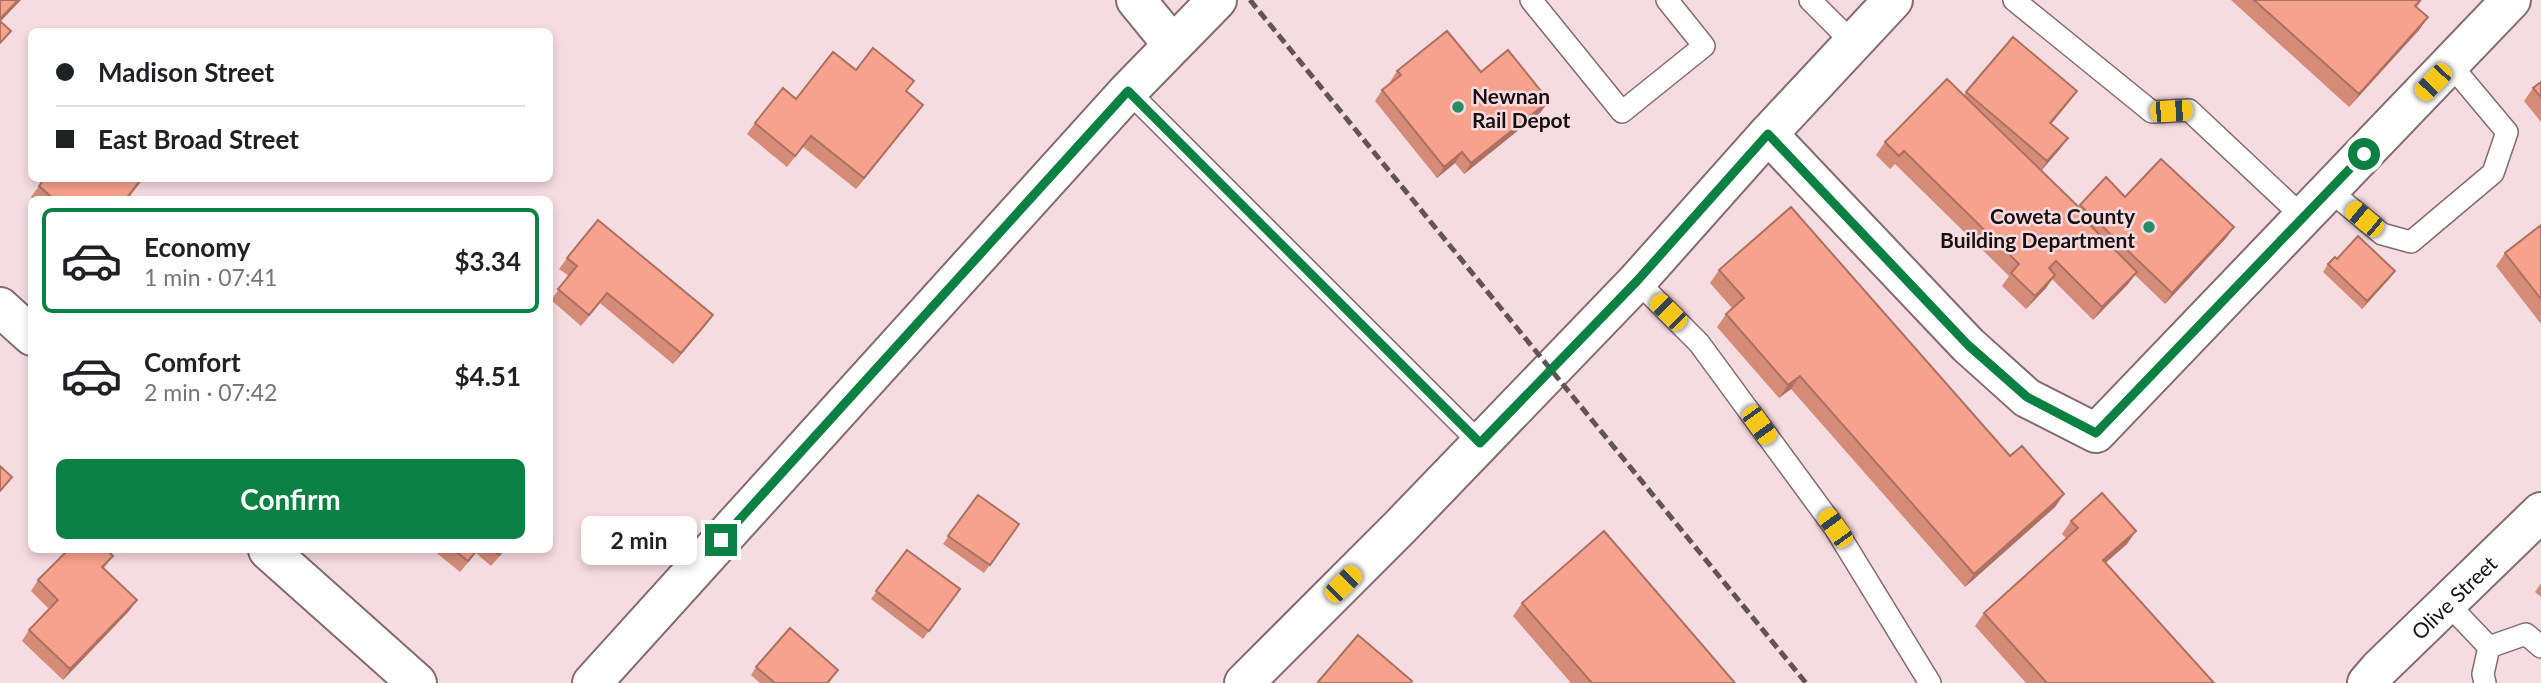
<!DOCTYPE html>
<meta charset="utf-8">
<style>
:root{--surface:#fff;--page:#f6f6f6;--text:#202124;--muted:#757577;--line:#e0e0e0;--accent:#0b8043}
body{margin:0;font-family:Lato,sans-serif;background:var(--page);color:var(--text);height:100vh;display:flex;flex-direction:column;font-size:26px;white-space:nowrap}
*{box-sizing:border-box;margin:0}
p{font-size:23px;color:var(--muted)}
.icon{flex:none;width:38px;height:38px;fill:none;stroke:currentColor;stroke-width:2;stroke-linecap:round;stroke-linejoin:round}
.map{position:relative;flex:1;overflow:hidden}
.drawer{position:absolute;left:28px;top:196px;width:525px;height:357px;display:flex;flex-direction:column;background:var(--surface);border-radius:10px;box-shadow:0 4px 10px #0003}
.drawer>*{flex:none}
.guide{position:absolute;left:28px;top:28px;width:525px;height:154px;border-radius:10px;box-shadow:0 4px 10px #0003;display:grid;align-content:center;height:154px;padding:0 28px;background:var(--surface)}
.end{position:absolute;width:32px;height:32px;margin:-16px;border:9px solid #0b8043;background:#fff;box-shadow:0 0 0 4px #fff}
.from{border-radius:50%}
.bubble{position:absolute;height:49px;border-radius:10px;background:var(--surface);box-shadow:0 4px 10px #0003;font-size:23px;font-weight:700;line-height:49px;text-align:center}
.car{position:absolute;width:21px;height:42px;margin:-21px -10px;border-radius:9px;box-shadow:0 0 5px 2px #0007;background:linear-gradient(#f5c518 24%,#345 0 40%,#f5c518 0 76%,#345 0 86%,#f5c518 0)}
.guide b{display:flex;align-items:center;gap:24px;height:66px;font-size:26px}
.guide b+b{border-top:2px solid var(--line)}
.guide i{width:18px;height:18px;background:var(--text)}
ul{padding:12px 0 0;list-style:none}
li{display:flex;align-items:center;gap:21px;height:105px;margin:0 14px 10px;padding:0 14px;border:4px solid transparent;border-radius:10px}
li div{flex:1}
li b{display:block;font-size:26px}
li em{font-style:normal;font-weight:700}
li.selected{border-color:var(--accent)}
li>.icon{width:63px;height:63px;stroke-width:1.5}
.primary-button{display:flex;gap:14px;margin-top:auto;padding:14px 28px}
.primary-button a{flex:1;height:80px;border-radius:10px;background:var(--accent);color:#fff;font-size:28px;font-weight:700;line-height:80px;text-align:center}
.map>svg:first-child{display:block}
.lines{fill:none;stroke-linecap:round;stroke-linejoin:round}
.lane-casing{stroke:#826b70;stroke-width:24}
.street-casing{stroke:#826b70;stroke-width:42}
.secondary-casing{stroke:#826b70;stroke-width:42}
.lane{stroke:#fff;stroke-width:21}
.street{stroke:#fff;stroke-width:38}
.secondary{stroke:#fff;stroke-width:38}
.rail{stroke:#625357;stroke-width:5;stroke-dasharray:10 5;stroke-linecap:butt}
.wall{fill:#d48b78}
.shaded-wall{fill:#ad7162}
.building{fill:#f7a28c;stroke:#ad7162;stroke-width:2}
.route{stroke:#0b8043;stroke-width:9}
.poi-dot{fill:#278d68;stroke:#f6dbe1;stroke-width:2.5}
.labels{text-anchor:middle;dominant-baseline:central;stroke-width:5;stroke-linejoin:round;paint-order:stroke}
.poi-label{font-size:21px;font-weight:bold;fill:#180f12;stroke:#f6dbe1;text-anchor:start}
.street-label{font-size:21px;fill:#180f12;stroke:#f6dbe1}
</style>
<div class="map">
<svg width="2541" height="683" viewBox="0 0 2541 683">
<rect width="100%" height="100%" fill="#f6dbe1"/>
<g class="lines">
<!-- lane casing -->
<g class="lane-casing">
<path id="lane" d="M1531,0L1622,112L1704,46L1667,0
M1810,0L1853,43
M2014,0L2152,112L2189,110L2303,217
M1128,91L1480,443
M2329,190L2382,234L2411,242L2493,173L2507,132L2450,64
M1637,281L1699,343L1835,528L1930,683
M2447,603L2489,647
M2489,647L2526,634L2541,647
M2485,683L2483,674L2489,647"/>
</g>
<!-- street casing -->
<g class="street-casing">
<g id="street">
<path d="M1136,0L1172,44"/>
<path d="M1768,134L1968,345L2027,398L2096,433L2511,0"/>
<path d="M0,307L32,336"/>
<path d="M268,550L417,683"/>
<path d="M1244,683L1401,526L1637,281L1768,134L1893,0"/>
<path id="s1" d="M2367,683L2379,669L2541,512"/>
</g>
</g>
<!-- secondary casing -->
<g class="secondary-casing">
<path id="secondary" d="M592,683L1128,91L1217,0"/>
</g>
<!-- lane -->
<use href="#lane" class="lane"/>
<!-- street -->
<use href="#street" class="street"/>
<!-- secondary -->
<use href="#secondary" class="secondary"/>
<!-- rail -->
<path class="rail" d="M1250,0L1806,683"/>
</g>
<!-- wall -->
<path class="wall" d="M2231,0H2422L2417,7L2428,17L2419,30L2349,107Z
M2013,37L2077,91L2051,124L2060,149L2041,171L2079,207L2106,177L2125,197L2234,227L2226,238L2165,304L2135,275L2128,284L2093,320L2052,279L2046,288L2026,309L2002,286L2009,276L1895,164L1890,169L1876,155L1885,142L1964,95Z
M856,70L907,92L915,115L856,189L803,147L787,167L747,134L755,123L796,99Z
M1397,71L1481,72L1541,112L1464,174L1455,163L1437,178L1375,101L1382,90L1391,83L1390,82Z
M2541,82V122L2524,101L2533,88Z
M45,178H144L127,200H34L31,197Z
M2541,225V324L2496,266L2505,253Z
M567,258L713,315L705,326L673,364L600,303L581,326L551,300L569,276L559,269Z
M2337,259L2395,271L2389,279L2362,309L2323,272L2328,264Z
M1719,270L2010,456L2064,494L2055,507L1965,587L1791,389L1779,398L1717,327L1726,314L1732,308L1710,283Z
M978,495L1019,524L984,573L943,544Z
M2071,521L2127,544L2105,563L2214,683H2026L1975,626L1984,613L2066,538L2062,534Z
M433,550H505L491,566L476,553L460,572Z
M907,550L960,589L923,639L871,599Z
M113,556L104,568L137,600L129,611L63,680L22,641L29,630L49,609L31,591L38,580Z
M2541,583V597L2535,592Z
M1522,603L1735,683H1571L1513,616Z
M756,667L838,670L829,683H760L751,675Z"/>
<!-- shaded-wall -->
<path class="shaded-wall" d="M18,0H21L0,22V19Z
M2428,17L2419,30L2349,107L2359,94Z
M2077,91L2069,102L2043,134L2050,123Z
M1549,101L1541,112L1464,174L1471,163Z
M923,105L915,115L856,189L864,178Z
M2068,138L2060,149L2040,172L2047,161Z
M1462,152L1455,163L1437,178L1444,167Z
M2234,227L2226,238L2165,304L2172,293Z
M2395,271L2389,279L2362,309L2367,301Z
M2137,272L2128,284L2093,320L2102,307Z
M2055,275L2046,288L2026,309L2035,296Z
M713,315L705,326L673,364L681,353Z
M1800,376L1791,389L1779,398L1788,385Z
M2064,494L2055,507L1965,587L1974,574Z
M2136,531L2127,544L2094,573L2103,560Z
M137,600L129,611L63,680L70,669Z"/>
<!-- building -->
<path class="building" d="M0,0H18L0,19Z
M2254,0H2420L2415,6L2428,17L2359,94Z
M0,21L11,31L0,43Z
M1447,31L1481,72L1508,50L1549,101L1471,163L1462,152L1444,167L1382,90L1401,75L1397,71Z
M2013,37L2077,91L2050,123L2068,138L2047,161L1966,92Z
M873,48L914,81L906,91L923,105L864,178L811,136L795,156L755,123L783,88L796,99L833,52L856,70Z
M1947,79L2094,222L2090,225L2137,272L2102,307L2056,261L2049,268L2055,275L2035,296L2011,273L2019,264L1904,151L1899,156L1885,142Z
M2541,82V97L2533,88Z
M2161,159L2234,227L2172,293L2080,205L2106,177L2125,197Z
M45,178H142L125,200H55L39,186Z
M1791,207L2010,456L2022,446L2064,494L1974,574L1800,376L1788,385L1726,314L1744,298L1719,270Z
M598,220L713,315L681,353L607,293L589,315L558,289L577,266L567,258Z
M2541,225V299L2505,253Z
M2358,236L2395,271L2367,301L2328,264L2335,257L2337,259Z
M0,466L12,477L0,491Z
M2102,493L2136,531L2103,560L2214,683H2047L1984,613L2078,528L2071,521Z
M978,495L1019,524L990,565L948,536Z
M1604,531L1735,683H1592L1522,603Z
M68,550H107L113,556L102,567L137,600L70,669L29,630L58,600L38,580Z
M454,550H477L468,561Z
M492,550H503L499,555Z
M907,550L960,589L929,631L876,591Z
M790,628L838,670L827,683H775L756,667Z
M1358,635L1412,681L1411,683H1320L1318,682Z"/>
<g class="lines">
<!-- route -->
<path class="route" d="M721,540L1128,91L1480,443L1637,281L1768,134L1968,345L2027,397L2096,433L2364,154"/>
</g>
<!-- markers -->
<g class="poi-dot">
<circle cx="1458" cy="107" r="7"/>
<circle cx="2149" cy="227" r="7"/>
</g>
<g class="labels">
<!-- poi labels -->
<g class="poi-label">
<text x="1472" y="95">Newnan<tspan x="1472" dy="24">Rail Depot</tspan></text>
<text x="2135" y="215" text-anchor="end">Coweta County<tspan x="2135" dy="24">Building Department</tspan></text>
</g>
<!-- street labels -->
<g class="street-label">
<text stroke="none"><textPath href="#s1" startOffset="122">Olive Street</textPath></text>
</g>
</g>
</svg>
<i class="end from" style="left:2364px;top:154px"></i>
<i class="end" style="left:721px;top:540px"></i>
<div class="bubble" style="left:581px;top:516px;width:116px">2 min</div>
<i class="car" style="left:2433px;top:82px;rotate:224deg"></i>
<i class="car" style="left:2171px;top:111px;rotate:87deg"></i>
<i class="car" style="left:2364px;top:219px;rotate:310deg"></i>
<i class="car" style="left:1668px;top:312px;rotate:315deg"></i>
<i class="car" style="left:1759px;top:425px;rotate:144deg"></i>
<i class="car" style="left:1835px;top:528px;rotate:324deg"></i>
<i class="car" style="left:1343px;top:584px;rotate:45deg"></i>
<div class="guide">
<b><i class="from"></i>Madison Street</b>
<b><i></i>East Broad Street</b>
</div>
<section class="drawer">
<ul>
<li class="selected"><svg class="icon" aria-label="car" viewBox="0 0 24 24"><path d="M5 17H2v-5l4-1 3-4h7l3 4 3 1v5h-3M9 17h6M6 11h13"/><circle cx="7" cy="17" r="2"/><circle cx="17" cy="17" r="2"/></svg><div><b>Economy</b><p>1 min · 07:41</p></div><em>$3.34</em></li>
<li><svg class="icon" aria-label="car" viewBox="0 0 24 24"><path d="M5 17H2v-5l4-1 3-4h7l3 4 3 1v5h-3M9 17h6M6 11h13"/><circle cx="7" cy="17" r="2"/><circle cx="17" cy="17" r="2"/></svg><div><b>Comfort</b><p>2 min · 07:42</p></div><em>$4.51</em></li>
</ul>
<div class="primary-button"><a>Confirm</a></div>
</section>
</div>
